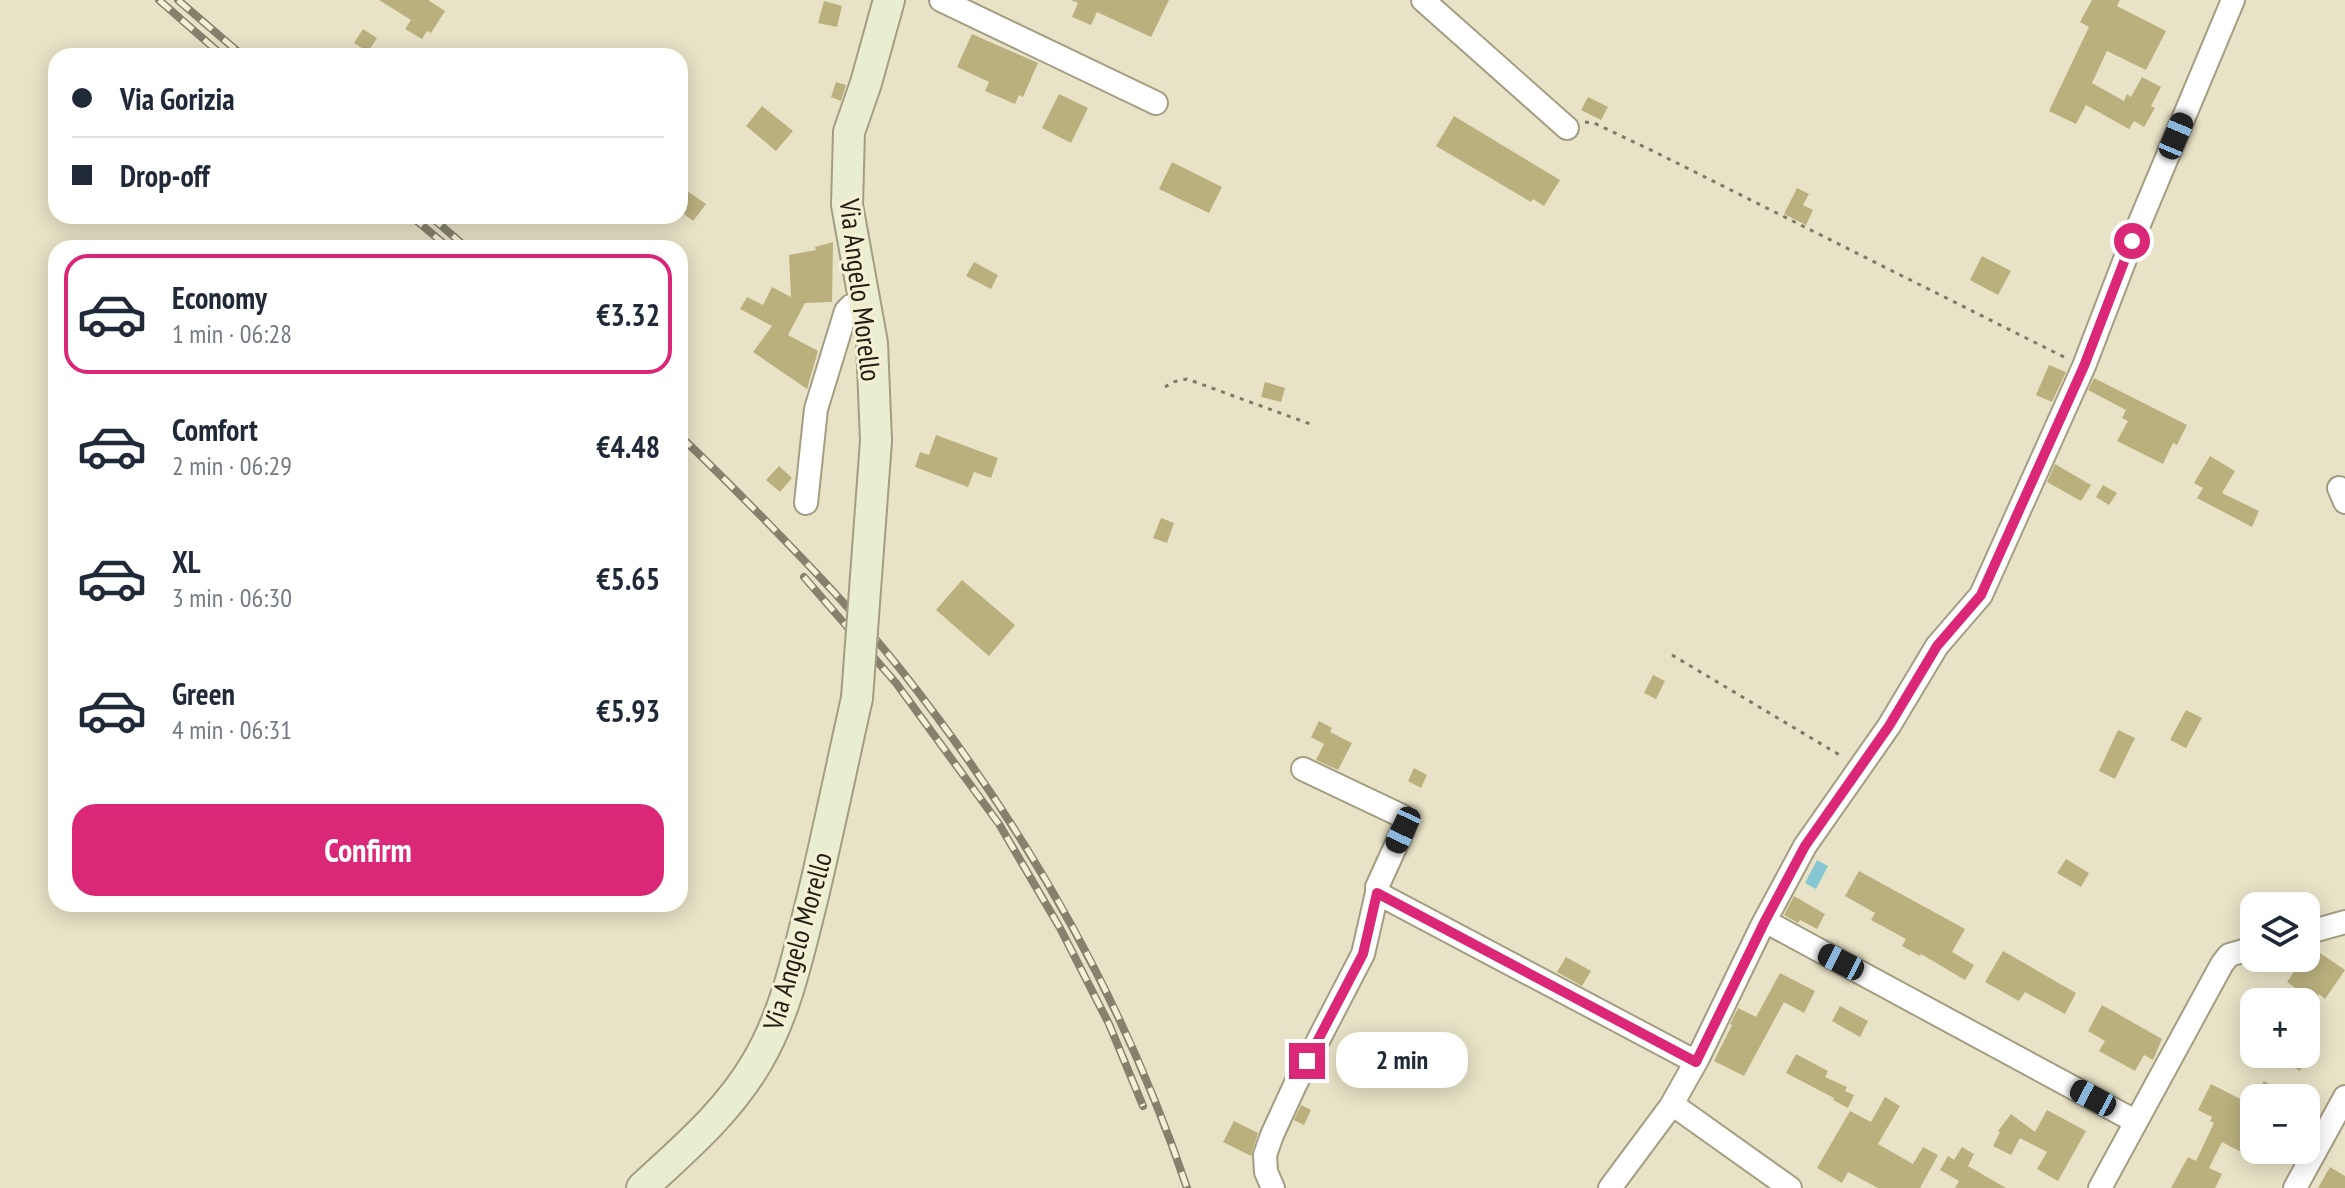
<!DOCTYPE html>
<meta charset="utf-8">
<style>
:root{--surface:#fff;--page:#f6f6f7;--text:#1f2937;--muted:#747a83;--line:#e0e1e3;--accent:#db2777}
body{margin:0;font-family:"PT Sans Narrow",sans-serif;background:var(--page);color:var(--text);height:100vh;display:flex;flex-direction:column;font-size:30px;white-space:nowrap}
*{box-sizing:border-box;margin:0}
p{font-size:26px;color:var(--muted)}
.icon{flex:none;width:44px;height:44px;fill:none;stroke:currentColor;stroke-width:2;stroke-linecap:round;stroke-linejoin:round}
.map{position:relative;flex:1;overflow:hidden}
.sheet{position:absolute;left:48px;top:240px;width:640px;height:672px;display:flex;flex-direction:column;background:var(--surface);border-radius:24px;box-shadow:0 4px 20px #0003}
.sheet>*{flex:none}
.guide{position:absolute;left:48px;top:48px;width:640px;height:176px;border-radius:24px;box-shadow:0 4px 20px #0003;display:grid;align-content:center;height:176px;padding:0 24px;background:var(--surface)}
.fabs{position:absolute;left:2240px;top:892px;display:grid;gap:16px}
.fabs a{display:grid;place-items:center;width:80px;height:80px;border-radius:16px;background:var(--surface);box-shadow:0 4px 20px #0003;font-size:40px}
.end{position:absolute;width:36px;height:36px;margin:-18px;border:10px solid #db2777;background:#fff;box-shadow:0 0 0 4px #fff}
.from{border-radius:50%}
.bubble{position:absolute;height:56px;border-radius:24px;background:var(--surface);box-shadow:0 4px 20px #0003;font-size:26px;font-weight:700;line-height:56px;text-align:center}
.car{position:absolute;width:24px;height:48px;margin:-24px -12px;border-radius:10px;box-shadow:0 0 6px 2px #0007;background:linear-gradient(#222 24%,#8ab4d8 0 40%,#222 0 76%,#8ab4d8 0 86%,#222 0)}
.guide b{display:flex;align-items:center;gap:28px;height:76px;font-size:30px}
.guide b+b{border-top:2px solid var(--line)}
.guide i{width:20px;height:20px;background:var(--text)}
ul{padding:14px 0 0;list-style:none}
li{display:flex;align-items:center;gap:24px;height:120px;margin:0 16px 12px;padding:0 8px;border:4px solid transparent;border-radius:24px}
li div{flex:1}
li b{display:block;font-size:30px}
li em{font-style:normal;font-weight:700}
li.active{border-color:var(--accent)}
li>.icon{width:72px;height:72px;stroke-width:1.5}
.primary-button{display:flex;gap:16px;margin-top:auto;padding:16px 24px}
.primary-button a{flex:1;height:92px;border-radius:24px;background:var(--accent);color:#fff;font-size:32px;font-weight:700;line-height:92px;text-align:center}
.map>svg:first-child{display:block}
.water{fill:#86c7d3}
.building{fill:#bab07e}
.lines{fill:none;stroke-linecap:round;stroke-linejoin:round}
.street-casing{stroke:#a39d82;stroke-width:26}
.secondary-casing{stroke:#a39d82;stroke-width:34}
.path{stroke:#7d7a66;stroke-width:3;stroke-dasharray:4 6;stroke-linecap:butt}
.street{stroke:#fff;stroke-width:22}
.secondary{stroke:#eaeed0;stroke-width:30}
.rail-casing{stroke:#85816d;stroke-width:8}
.rail{stroke:#f5f0d3;stroke-width:5;stroke-dasharray:15;stroke-linecap:butt}
.secondary-bridge-casing{stroke:#a39d82;stroke-width:34;stroke-linecap:butt}
.secondary-bridge{stroke:#eaeed0;stroke-width:30}
.route{stroke:#db2777;stroke-width:10}
.labels{text-anchor:middle;dominant-baseline:central;stroke-width:6;stroke-linejoin:round;paint-order:stroke}
.street-label{font-size:28px;fill:#1f1d12;stroke:#f5f0d3}
</style>
<div class="map">
<svg width="2345" height="1188" viewBox="0 0 2345 1188">
<rect width="100%" height="100%" fill="#e8e3c6"/>
<!-- water -->
<path class="water" d="M1817,860L1828,866L1816,889L1805,883Z"/>
<!-- building -->
<path class="building" d="M379,0H428L445,11L431,33L427,31L422,39L405,29L411,20Z
M1071,0H1169L1151,37L1097,12L1091,25L1072,17L1078,3Z
M2092,0H2120L2117,6L2166,31L2146,70L2107,51L2092,83L2124,101L2127,94L2131,97L2142,77L2161,87L2151,106L2155,108L2144,127L2134,121L2129,129L2086,105L2076,124L2049,111L2089,27L2080,22Z
M824,1L842,6L837,27L818,23Z
M363,29L377,38L368,52L354,43Z
M972,34L1038,63L1023,97L1019,95L1015,104L985,91L989,82L957,67Z
M836,82L846,85L841,101L831,97Z
M1059,94L1088,108L1071,143L1042,128Z
M1588,97L1608,107L1601,120L1581,110Z
M762,106L793,131L776,151L746,126Z
M1454,116L1560,180L1544,206L1533,199L1531,202L1436,146Z
M1172,162L1222,187L1209,213L1159,189Z
M680,186L706,204L693,221L680,211Z
M1797,188L1809,194L1803,205L1813,210L1806,225L1784,214Z
M833,242L832,302L805,303L788,335L818,351L807,389L753,352L772,326L740,309L747,297L763,305L772,287L791,297L789,255L816,250L815,247Z
M1982,256L2011,271L1998,295L1970,280Z
M974,262L998,275L991,289L966,276Z
M2049,365L2066,372L2052,402L2036,395Z
M2094,378L2187,425L2177,445L2173,443L2163,464L2117,441L2128,421L2122,418L2126,410L2088,390Z
M1265,382L1285,388L1281,402L1261,397Z
M936,435L998,458L991,478L974,472L968,487L915,467L920,452L929,455Z
M2210,456L2235,471L2222,493L2259,511L2252,527L2197,498L2203,488L2194,483Z
M2055,464L2091,485L2081,501L2047,482Z
M779,466L792,478L780,492L766,480Z
M2103,485L2117,493L2109,505L2096,497Z
M1161,518L1174,523L1167,543L1153,538Z
M962,580L1015,625L989,656L936,610Z
M1653,675L1665,681L1656,699L1644,693Z
M2186,710L2202,718L2186,748L2170,740Z
M1319,721L1332,728L1324,744L1311,737Z
M2118,730L2135,738L2115,779L2099,771Z
M1330,732L1352,743L1338,770L1316,760Z
M1414,768L1427,775L1421,788L1408,781Z
M2066,859L2089,873L2081,887L2057,873Z
M1859,871L1965,929L1952,952L1974,965L1965,980L1921,954L1920,956L1902,946L1906,939L1871,920L1875,913L1845,896Z
M1794,896L1825,914L1817,929L1800,920L1798,923L1784,915Z
M2003,951L2076,993L2065,1014L2025,992L2019,1001L1985,982Z
M2320,953L2345,970L2325,999L2319,994L2314,1001L2287,982L2303,958H2306V954L2315,960Z
M1566,957L1591,971L1582,986L1557,972Z
M1780,973L1815,991L1804,1013L1784,1002L1744,1076L1714,1061L1732,1025L1730,1024L1738,1008L1756,1017Z
M2102,1005L2162,1039L2153,1060L2144,1055L2135,1071L2099,1051L2105,1041L2088,1031Z
M1840,1006L1868,1021L1860,1037L1832,1021Z
M1796,1054L1828,1071L1825,1077L1847,1087L1845,1091L1854,1095L1848,1108L1833,1100L1834,1098L1786,1073Z
M2271,1054H2309L2300,1071Z
M2264,1081L2291,1098H2253Z
M2211,1084L2254,1106V1146L2246,1142L2241,1152L2222,1142L2209,1168L2222,1174L2215,1188H2171L2188,1157L2196,1161L2214,1123L2210,1121L2212,1117L2198,1110Z
M1885,1097L1900,1106L1878,1144L1913,1164L1923,1147L1938,1155L1920,1188H1878L1848,1172L1842,1183L1817,1168L1850,1111L1871,1122Z
M1301,1105L1311,1110L1304,1125L1294,1120Z
M2047,1110L2086,1131L2058,1181L2037,1169L2047,1152L2020,1138L2011,1155L1993,1146L2000,1132L1998,1131L2011,1114L2035,1132Z
M1234,1121L1258,1133L1251,1156L1223,1142Z
M1962,1147L1974,1154L1968,1166L2006,1188H1955L1959,1181L1940,1170L1948,1156L1954,1160Z
M2330,1167L2345,1176V1188H2318Z"/>
<g class="lines">
<!-- street casing -->
<g class="street-casing">
<path id="street" d="M941,0L1156,103
M1423,0L1567,128
M2339,488L2345,502
M806,503L816,409L846,311L851,306L866,307
M1303,769L1402,816L1405,822L1403,830L1377,887V893L1696,1062
M1765,921L2131,1119
M2306,933L2345,922
M1672,1104L1790,1188
M1273,1188L1266,1172L1265,1155L1272,1135L1295,1085L1363,954L1377,893
M1610,1188L1671,1106L1698,1058L1762,926L1805,846L1889,726L1937,646L1981,595L2084,366L2132,241L2233,0
M2100,1188L2222,964L2229,955L2254,948
M2295,1188L2345,1097"/>
</g>
<!-- secondary casing -->
<g class="secondary-casing">
<path id="secondary" d="M876,441L872,343L847,205L849,132L866,83L889,0
M642,1188C684,1149 728,1112 757,1062C786,1013 798,955 812,900C828,833 842,765 857,698"/>
</g>
<!-- path -->
<path class="path" d="M1585,122L1594,123L1657,153L2066,358
M1165,387L1173,382L1187,379L1313,425
M1672,655L1843,757"/>
<!-- street -->
<use href="#street" class="street"/>
<!-- secondary -->
<use href="#secondary" class="secondary"/>
<!-- rail casing -->
<g class="rail-casing">
<path id="rail" d="M159,0L223,56
M178,0L243,56
M411,216L449,248
M430,216L467,248
M680,436C708,462 735,490 762,517C810,566 858,616 901,670C1026,828 1123,997 1187,1188
M804,577L896,683L999,824L1060,928L1109,1024L1143,1106"/>
</g>
<!-- rail -->
<use href="#rail" class="rail"/>
<!-- secondary-bridge casing -->
<g class="secondary-bridge-casing">
<path id="secondary-bridge" d="M857,698L876,441"/>
</g>
<!-- secondary-bridge -->
<use href="#secondary-bridge" class="secondary-bridge"/>
</g>
<g class="lines">
<!-- route -->
<path class="route" d="M1307,1061L1363,954L1377,893L1696,1062L1765,921L1805,846L1889,726L1937,646L1981,595L2084,366L2132,241"/>
</g>
<g class="labels">
<!-- street labels -->
<g class="street-label">
<text transform="translate(861 290) rotate(83)">Via Angelo Morello</text>
<text transform="translate(797 941) rotate(-74)">Via Angelo Morello</text>
</g>
</g>
</svg>
<div class="fabs">
<a><svg class="icon" aria-label="layers" viewBox="0 0 24 24"><path d="M12 4l9 5-9 5-9-5zM3 14l9 5 9-5"/></svg></a>
<a>+</a>
<a>−</a>
</div>
<i class="end from" style="left:2132px;top:241px"></i>
<i class="end" style="left:1307px;top:1061px"></i>
<div class="bubble" style="left:1336px;top:1032px;width:132px">2 min</div>
<i class="car" style="left:2176px;top:136px;rotate:23deg"></i>
<i class="car" style="left:1403px;top:830px;rotate:205deg"></i>
<i class="car" style="left:1841px;top:962px;rotate:297deg"></i>
<i class="car" style="left:2093px;top:1098px;rotate:298deg"></i>
<div class="guide">
<b><i class="from"></i>Via Gorizia</b>
<b><i></i>Drop-off</b>
</div>
<section class="sheet">
<ul>
<li class="active"><svg class="icon" aria-label="car" viewBox="0 0 24 24"><path d="M5 17H2v-5l4-1 3-4h7l3 4 3 1v5h-3M9 17h6M6 11h13"/><circle cx="7" cy="17" r="2"/><circle cx="17" cy="17" r="2"/></svg><div><b>Economy</b><p>1 min · 06:28</p></div><em>€3.32</em></li>
<li><svg class="icon" aria-label="car" viewBox="0 0 24 24"><path d="M5 17H2v-5l4-1 3-4h7l3 4 3 1v5h-3M9 17h6M6 11h13"/><circle cx="7" cy="17" r="2"/><circle cx="17" cy="17" r="2"/></svg><div><b>Comfort</b><p>2 min · 06:29</p></div><em>€4.48</em></li>
<li><svg class="icon" aria-label="car" viewBox="0 0 24 24"><path d="M5 17H2v-5l4-1 3-4h7l3 4 3 1v5h-3M9 17h6M6 11h13"/><circle cx="7" cy="17" r="2"/><circle cx="17" cy="17" r="2"/></svg><div><b>XL</b><p>3 min · 06:30</p></div><em>€5.65</em></li>
<li><svg class="icon" aria-label="car" viewBox="0 0 24 24"><path d="M5 17H2v-5l4-1 3-4h7l3 4 3 1v5h-3M9 17h6M6 11h13"/><circle cx="7" cy="17" r="2"/><circle cx="17" cy="17" r="2"/></svg><div><b>Green</b><p>4 min · 06:31</p></div><em>€5.93</em></li>
</ul>
<div class="primary-button"><a>Confirm</a></div>
</section>
</div>
